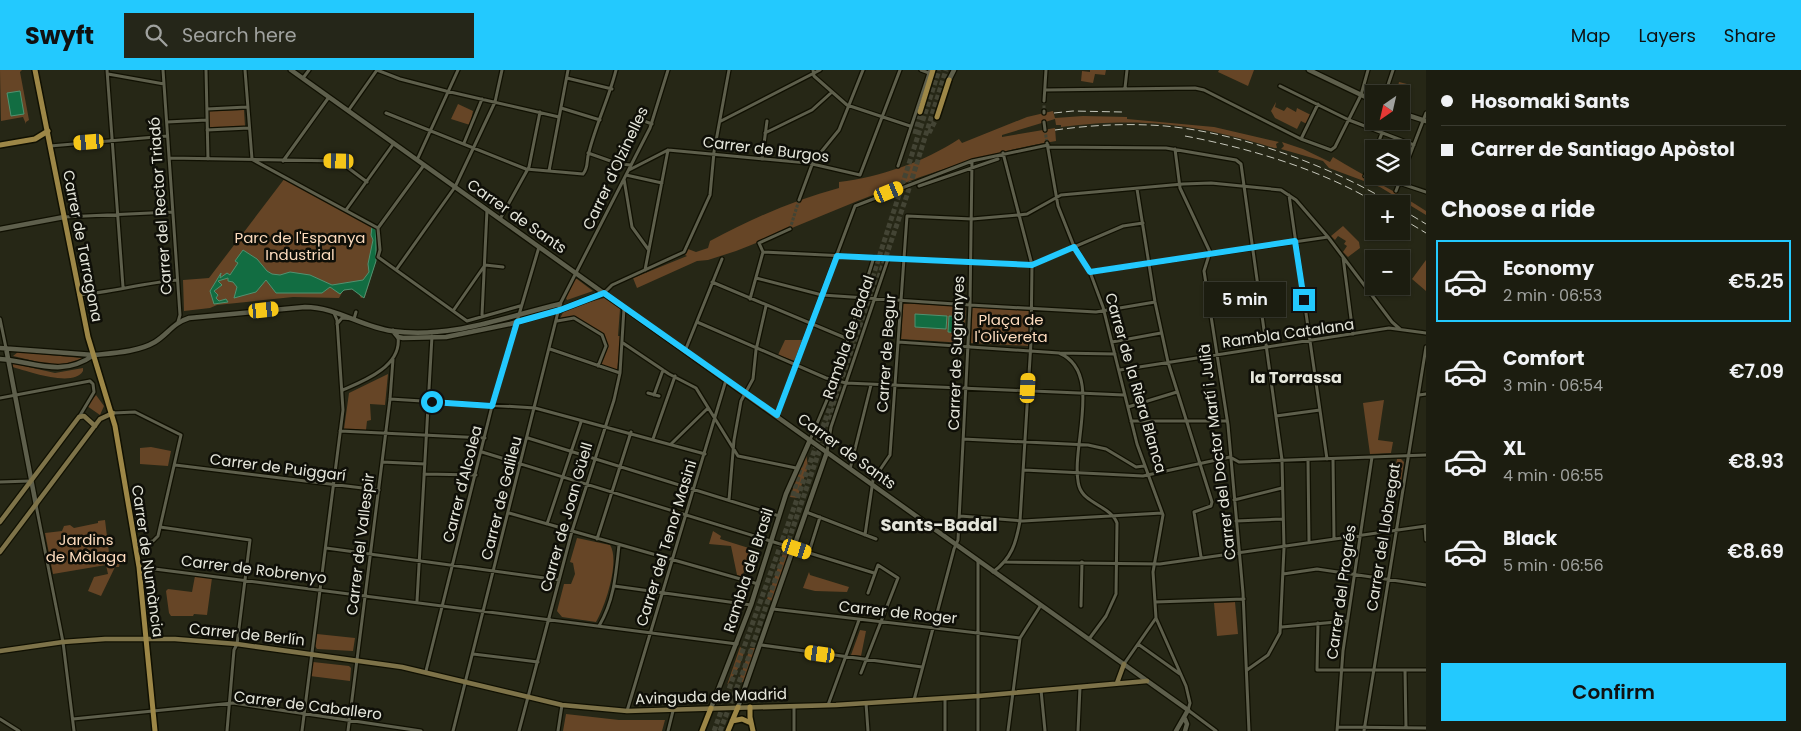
<!DOCTYPE html>
<meta charset="utf-8">
<style>
:root{--surface:#1c1d10;--page:#252619;--text:#f1f3f6;--muted:#a0a29f;--line:#3a3b30;--accent:#23c9fe}
body{margin:0;font-family:Poppins,sans-serif;background:var(--page);color:var(--text);height:100vh;display:flex;flex-direction:column;font-size:19px;white-space:nowrap}
*{box-sizing:border-box;margin:0}
p{font-size:16px;color:var(--muted)}
.icon{flex:none;width:28px;height:28px;fill:none;stroke:currentColor;stroke-width:2;stroke-linecap:round;stroke-linejoin:round}
.map{position:relative;flex:1;overflow:hidden}
.sheet{display:flex;flex-direction:column;background:var(--surface);width:375px}
.sheet>*{flex:none}
.banner{display:grid;align-content:center;height:110px;padding:0 15px;background:var(--surface)}
.needle{width:32px;rotate:214deg}
.buttons{position:absolute;left:1365px;top:15px;display:grid;gap:10px}
.buttons a{display:grid;place-items:center;width:45px;height:45px;border-radius:0px;background:var(--surface);box-shadow:0 1px 4px #0004,0 0 0 1px var(--line);font-size:25px}
.end{position:absolute;width:22px;height:22px;margin:-11px;border:6px solid #23c9fe;background:#111;box-shadow:0 0 0 2px #111}
.from{border-radius:50%}
.bubble{position:absolute;height:35px;border-radius:0px;background:var(--surface);box-shadow:0 1px 4px #0004,0 0 0 1px var(--line);font-size:16px;font-weight:600;line-height:35px;text-align:center}
.car{position:absolute;width:15px;height:30px;margin:-15px -8px;border-radius:6px;box-shadow:0 0 4px 1px #0007;background:linear-gradient(#f5c518 24%,#345 0 40%,#f5c518 0 76%,#345 0 86%,#f5c518 0)}
.banner b{display:flex;align-items:center;gap:18px;height:48px;font-size:19px}
.banner b+b{border-top:1px solid var(--line)}
.banner i{width:12px;height:12px;background:var(--text)}
ul{padding:0;list-style:none}
li{display:flex;align-items:center;gap:15px;height:82px;margin:0 10px 8px;padding:0 5px;border:2px solid transparent;border-radius:0px}
li div{flex:1}
li b{display:block;font-size:19px}
li em{font-style:normal;font-weight:600}
li.selected{border-color:var(--accent)}
li>.icon{width:45px;height:45px;stroke-width:1.5}
h2{padding:0 15px;font-size:22px;line-height:60px}
.action{display:flex;gap:10px;margin-top:auto;padding:10px 15px}
.action a{flex:1;height:58px;border-radius:0px;background:var(--accent);color:#111;font-size:20px;font-weight:600;line-height:58px;text-align:center}
header{display:flex;align-items:center;gap:30px;box-sizing:border-box;height:70px;padding:0 25px;background:var(--accent);color:#111}
header strong{font-size:24px}
nav{display:flex;gap:28px;margin-inline-start:auto;font-size:18px}
.search{width:350px;height:45px;background:var(--page);display:flex;align-items:center;gap:12px;box-sizing:border-box;padding:0 18px;border-radius:0px;color:var(--muted);font-size:19px}
main{display:flex;flex:1;min-height:0}
.map>svg:first-child{display:block}
.green{fill:#664526}
.water{fill:#126d42;stroke:#519170}
.lines{fill:none;stroke-linecap:round;stroke-linejoin:round}
.minor-tunnel{stroke:#434434;stroke-width:3;stroke-dasharray:3 1.5;stroke-linecap:butt}
.primary-tunnel{stroke:#434434;stroke-width:5;stroke-dasharray:5 2.5;stroke-linecap:butt}
.minor-casing{stroke:#101002;stroke-width:5.5}
.tertiary-casing{stroke:#101002;stroke-width:7}
.secondary-casing{stroke:#101002;stroke-width:7}
.primary-casing{stroke:#101002;stroke-width:8}
.minor{stroke:#5e5f4c;stroke-width:3}
.tertiary{stroke:#5e5f4c;stroke-width:4.5}
.secondary{stroke:#7e7349;stroke-width:4.5}
.primary{stroke:#9d8747;stroke-width:5}
.rail{stroke:#c7c8bc;stroke-width:1;stroke-dasharray:8 4;stroke-linecap:butt}
.route{stroke:#23c9fe;stroke-width:6}
.labels{text-anchor:middle;dominant-baseline:central;stroke-width:5;stroke-linejoin:round;paint-order:stroke}
.street-label{font-size:15px;fill:#e5e6db;stroke:#0f0f08}
.park-label{font-size:15px;fill:#fddbbd;stroke:#0f0f08}
.neighbourhood-label{font-size:16px;font-weight:bold;fill:#e5e6db;stroke:#0f0f08}
.quarter-label{font-size:18px;font-weight:bold;fill:#e5e6db;stroke:#0f0f08}
</style>
<header>
<strong>Swyft</strong>
<div class="search"><svg class="icon" aria-label="search" viewBox="0 0 24 24"><circle cx="10" cy="10" r="6"/><path d="M15 15l6 6"/></svg>Search here</div>
<nav><a>Map</a><a>Layers</a><a>Share</a></nav>
</header>
<main>
<div class="map">
<svg width="1426" height="661" viewBox="0 0 1426 661">
<rect width="100%" height="100%" fill="#262716"/>
<!-- green -->
<path class="green" d="M0,0H22L20,2L29,50L26,52V54L23,47L1,51Z
M1090,0H1106L1105,5L1095,4L1093,13L1081,11L1082,1L1090,2Z
M1219,0H1254L1248,16L1218,2Z
M1399,12L1411,15L1404,38L1401,37V24H1396Z
M1276,32L1275,37L1284,41L1287,37L1296,42L1297,38L1311,45L1307,54L1301,51L1297,59L1275,48L1271,41Z
M458,34L473,41L470,55L451,49Z
M244,40L245,56L209,58V41Z
M1053,41L1055,48L1083,46L1127,47V49L1214,57L1279,72L1276,74L1277,78H1274C1195,54 1144,47 1061,57V55H1056L1055,49L1002,65V67L1055,58L1056,71C946,88 839,140 736,181L708,190L697,191L637,218L633,208L687,186L685,185L688,179L696,182L708,178L710,171C751,149 794,130 839,118V112C880,107 924,92 959,69L962,73L1027,47Z
M1282,72L1303,79L1330,92L1333,87C1364,106 1396,121 1426,141V145L1380,117L1329,98L1323,91L1281,79L1284,76Z
M285,108L346,140L376,159V191L365,227L361,228L357,221L350,218L343,221L339,228L293,227L217,235L210,238L184,241L183,210L209,208Z
M1343,156L1359,172L1360,178L1348,187L1343,182L1347,176L1344,174L1346,171L1338,166L1335,170L1331,166Z
M1426,190V221L1412,209Z
M575,209H577L593,221L567,230L566,228Z
M604,228L620,239L618,266H621L617,301L600,295L607,276L603,264L578,249L559,250L565,239Z
M903,233L966,237L964,273L901,269Z
M972,237L1030,241L1029,276L971,273Z
M785,270H803L795,291L778,285Z
M18,282L82,288V291L51,295L13,286Z
M11,293L55,303L83,298V301C73,318 28,301 12,297Z
M388,304L385,335L370,334L371,350L367,351L366,360L344,359L349,323Z
M96,325L104,336L100,345L87,336Z
M1384,330L1378,370L1393,372L1391,383L1370,384L1363,333Z
M151,377L171,381L168,396L140,394V378Z
M806,383L808,397L797,428L790,427Z
M1397,389H1401L1404,392L1401,412L1393,411Z
M105,450L110,491L120,493L119,497H115L101,526L88,521L94,507L108,504L106,495L53,504L45,463L62,461L64,456L70,455L74,458L98,453V451Z
M713,461L721,466L720,469L752,479L742,507L737,505L731,476L709,474Z
M577,468L610,475C620,490 606,535 596,552L562,547L557,541L564,514H571L575,504L573,493L570,492Z
M784,480L789,482L772,531L767,529Z
M809,502L810,505L849,517L847,522L815,521L803,518Z
M195,506L212,508L207,545L194,544L193,546H171L169,543L166,521L168,519L192,522Z
M1235,532L1238,564L1217,566L1214,533Z
M860,560L866,561L861,586L851,585Z
M317,564L355,568L353,581L317,579L315,576Z
M740,577L745,580L739,597L727,615Z
M750,578H756L744,613L739,610Z
M313,592L349,596L351,598L350,611L310,606Z
M566,644L619,650H665L662,661H563Z"/>
<!-- water -->
<path class="water" d="M20,21L24,44L11,46L7,23Z
M372,157L376,160V191L364,228L352,219L344,220L340,224L330,217L322,223H276L266,210L256,222L234,228L237,217L233,212L228,211V208L218,211L222,215L214,221L218,225L216,228L219,231L226,229L228,232L214,234L210,221L221,203L220,208L227,203L230,205L238,193L235,191L243,180L257,189L267,201L272,204L280,205L290,202L310,205L332,215L363,210L369,202L368,194L373,170L371,165Z
M915,244L947,246L946,259L915,257Z
M949,246L963,247L962,263L948,262Z"/>
<g class="lines">
<!-- minor-tunnel -->
<path class="minor-tunnel" d="M1044,31V41
M1045,60L1047,73
M790,159L799,130"/>
<!-- primary-tunnel -->
<path class="primary-tunnel" d="M929,63L937,47
M915,64L920,42
M793,426L802,391
M714,661L840,309L939,0
M720,661L749,586L907,125L946,0"/>
<!-- minor casing -->
<g class="minor-casing">
<path id="minor" d="M107,0L123,217
M163,0L180,245L178,252
M206,0L208,89
M245,0L252,89
M377,0L400,9L446,21L559,47
M813,0L814,6L847,35L910,56
M921,0L929,3
M108,4L164,14
M303,8L309,0
M567,8L612,19
M1280,16L1349,50L1414,75
M1125,18L1127,0
M1045,20L1195,18L1204,20L1301,69L1331,80L1335,77L1361,25L1368,0
M1385,24L1393,0
M1044,31L1046,0
M561,38L600,50
M207,39L247,37
M348,41L377,0
M386,43L526,99L583,104C589,97 586,90 589,82C596,54 609,28 616,0
M1044,43V41
M721,51L820,0
M167,52L207,50
M1044,52L1045,60
M207,60L249,58
M765,63L812,40L832,22
M1301,69L1318,34
M464,73L482,29
M1047,73L1058,136L1073,174L1090,202L1103,237L1137,374L1163,445L1153,502L1156,548L1186,616L1190,633L1188,640L1216,661
M50,76L167,66
M1048,77L1166,78L1236,90L1241,94L1282,390L1284,478L1280,563L1268,585L1247,600
M1175,79L1180,118L1210,182L1204,201L1228,355L1243,523L1249,661
M1376,79L1382,63
M588,83L619,94L631,95
M169,88L339,91L367,112
M762,89L767,51
M253,90L378,158
M417,90L458,0
M283,91L329,27
M619,94L636,48L652,54
M424,95L378,158L380,180L378,187L467,251L520,236
M898,96L930,0
M629,100L668,80L808,93L860,105L900,0
M549,101L568,0
M626,105L662,113
M1365,106L1374,85
M624,109L632,157L648,179
M1399,113L1426,122
M919,116L998,89
M1137,119L1155,232L1168,292L1212,432L1211,436L1194,442L1201,487
M1396,121L1426,43
M1289,125L1327,389
M799,130L813,92L839,60L863,0
M346,140L394,73
M64,147L172,142
M500,149L529,97L540,42
M763,182L1032,195L1123,156L1143,153
M1343,187L1353,264
M396,200L455,117L495,32L502,0
M645,200L668,80
M1090,202L1328,167
M756,208L822,225L970,235L1096,242L1155,232
M712,212L848,269
M604,223L612,215L684,182L710,125L714,82L729,0
M79,225C112,222 144,213 177,210
M750,229L763,182L759,173L790,159
M453,241L485,195L503,197
M482,245L487,140
M0,249L6,278
M557,251L574,248L602,265L606,276L598,296
M697,252L826,308L846,313L1124,325
M337,254L342,248L354,249L356,242
M898,272L1059,283L1115,284
M1112,272L1161,263
M623,273L669,304L696,318L738,386L796,398
M550,279L620,303
M685,281L722,189
M1059,283C1105,302 1069,379 1079,416C1084,434 1111,436 1117,453L1116,524L1106,546L1089,569
M1120,300L1389,258L1426,263
M343,320C364,311 402,296 398,267
M648,323L659,326
M654,325L663,300
M1419,325L1426,324
M0,328L90,311L93,314L94,322L79,347
M390,329L535,338L705,384
M1128,337L1177,322
M113,343L135,342L181,365L158,466L153,471L136,474
M777,345L855,136L972,91L1048,75
M1276,346L1320,340
M1131,351H1227
M340,361L485,368
M528,368L779,446
M653,369L675,306
M963,369L1088,375L1106,379L1136,397L1144,396
M810,370L835,311L874,187
M671,374L708,338
M482,382L874,503
M827,382L831,357L888,189
M1333,389L1334,468
M1308,390L1309,471
M382,392L425,394
M175,395L379,420
M850,399L871,315
M1024,400L1143,406L1230,387L1239,392L1426,385
M424,404L476,405
M0,412L30,411
M729,430L734,370L741,331L753,309L756,280L766,236
M1234,430L1282,418
M36,435L63,572L74,661
M806,442L876,469
M509,443L758,514
M960,446L1023,451L1162,443
M1236,451L1282,449
M547,454L581,352
M1425,456L1426,470
M160,457L250,470L237,574L234,580L227,661
M865,465L873,410L890,385L907,146L972,149L1019,145L1027,144L1061,125L1183,114L1211,113L1281,120L1296,130L1328,167L1392,252L1400,259
M597,469L631,362
M326,478L559,510
M809,482L820,447
M978,491V661
M1005,492L1160,494L1426,456
M139,497L737,574
M993,502C1012,488 1016,473 1020,451L1031,272L1032,195L1003,83
M1283,504L1317,499L1426,515
M614,516L751,535
M417,531L432,266
M1155,532L1244,529
M1081,536L1082,492
M773,539L1020,568
M1318,553L1317,600H1426
M599,556C614,531 616,504 619,475
M1282,557L1347,551
M1138,574L1180,604
M761,575L922,597
M473,584L538,592
M1124,594L1156,548
M1405,600L1406,658
M426,601L492,336L539,177
M861,603L898,508L878,495L868,523
M1041,620L1045,661
M945,628V661
M914,630L954,479L958,470L970,235L972,91
M866,633L868,661
M828,635L859,550
M794,636V661
M627,641L726,310
M0,649L19,661
M73,649L233,633L421,661
M1338,657L1426,658
M302,661L343,340L337,250L334,243
M348,661L390,329L393,289
M453,661L560,234L650,58L668,0
M519,661L572,461L614,330L620,303L624,238
M558,661L562,635
M668,661L673,641
M1008,661L1020,568L1041,535
M1078,661L1080,617
M1337,661L1343,581L1372,387
M1364,661L1426,277"/>
</g>
<!-- tertiary casing -->
<g class="tertiary-casing">
<path id="tertiary" d="M291,0L1188,640L1176,661
M1309,0L1374,31
M949,10L954,0
M1401,43L1426,51
M0,159L64,147
M393,261L398,267L403,268L446,267L510,254L560,240L604,223
M0,278L94,285C113,283 138,282 155,272C168,264 173,253 189,248L305,237C336,237 362,257 392,261C451,269 504,247 560,234
M6,278L36,435
M0,289C36,292 61,308 94,285
M738,637L827,382
M711,638L751,535L786,424L810,370
M1185,649L1187,654L1185,661"/>
</g>
<!-- secondary casing -->
<g class="secondary-casing">
<path id="secondary" d="M0,452L79,347L84,346L95,356
M0,482L100,349L113,343
M0,581L63,572L105,569H175L237,574L402,597L562,635L627,641L836,635L978,626L1147,611
M1117,613L1124,594"/>
</g>
<!-- primary casing -->
<g class="primary-casing">
<path id="primary" d="M35,0L88,267L115,356L139,497L155,661
M920,42L933,0
M937,47L949,10
M0,75L35,69L48,61
M750,637V647L753,661
M732,651L742,649L751,653
M702,661L711,638
M728,661L738,637"/>
</g>
<!-- minor -->
<use href="#minor" class="minor"/>
<!-- tertiary -->
<use href="#tertiary" class="tertiary"/>
<!-- secondary -->
<use href="#secondary" class="secondary"/>
<!-- primary -->
<use href="#primary" class="primary"/>
<!-- rail -->
<path class="rail" d="M1054,43L1073,41L1122,42
M1055,60C1092,55 1128,53 1165,56C1240,63 1329,95 1393,134
M1185,66C1249,78 1323,100 1378,134
M1401,139L1426,154
M1401,148L1426,163"/>
</g>
<g class="lines">
<!-- route -->
<path class="route" d="M432,332L492,336L517,252L560,240L604,223L777,345L837,186L1032,195L1074,177L1090,202L1295,171L1304,230"/>
</g>
<g class="labels">
<!-- street labels -->
<g class="street-label">
<text transform="translate(766 79) rotate(7)">Carrer de Burgos</text>
<text transform="translate(615 98) rotate(-65)">Carrer d'Olzinelles</text>
<text transform="translate(160 136) rotate(-94)">Carrer del Rector Triadó</text>
<text transform="translate(517 146) rotate(35)">Carrer de Sants</text>
<text transform="translate(83 176) rotate(79)">Carrer de Tarragona</text>
<text transform="translate(1288 263) rotate(-8)">Rambla Catalana</text>
<text transform="translate(848 267) rotate(-71)">Rambla de Badal</text>
<text transform="translate(886 283) rotate(-86)">Carrer de Begur</text>
<text transform="translate(956 283) rotate(-88)">Carrer de Sugranyes</text>
<text transform="translate(1136 313) rotate(74)">Carrer de la Riera Blanca</text>
<text transform="translate(847 381) rotate(36)">Carrer de Sants</text>
<text transform="translate(1217 382) rotate(-97)">Carrer del Doctor Martí i Julià</text>
<text transform="translate(278 397) rotate(7)">Carrer de Puiggarí</text>
<text transform="translate(462 414) rotate(-76)">Carrer d'Alcolea</text>
<text transform="translate(501 428) rotate(-76)">Carrer de Galileu</text>
<text transform="translate(566 447) rotate(-74)">Carrer de Joan Güell</text>
<text transform="translate(1383 467) rotate(-81)">Carrer del Llobregat</text>
<text transform="translate(666 473) rotate(-73)">Carrer del Tenor Masini</text>
<text transform="translate(360 474) rotate(-83)">Carrer del Vallespir</text>
<text transform="translate(148 491) rotate(82)">Carrer de Numància</text>
<text transform="translate(254 499) rotate(7)">Carrer de Robrenyo</text>
<text transform="translate(748 500) rotate(-72)">Rambla del Brasil</text>
<text transform="translate(1341 522) rotate(-82)">Carrer del Progrés</text>
<text transform="translate(898 542) rotate(6)">Carrer de Roger</text>
<text transform="translate(247 564) rotate(6)">Carrer de Berlín</text>
<text transform="translate(711 626) rotate(-2)">Avinguda de Madrid</text>
<text transform="translate(308 635) rotate(7)">Carrer de Caballero</text>
</g>
<!-- park labels -->
<g class="park-label">
<text x="300" y="167">Parc de l'Espanya<tspan x="300" dy="17">Industrial</tspan></text>
<text x="1011" y="249">Plaça de<tspan x="1011" dy="17">l'Olivereta</tspan></text>
<text x="86" y="469">Jardins<tspan x="86" dy="17">de Màlaga</tspan></text>
</g>
<!-- neighbourhood labels -->
<g class="neighbourhood-label">
<text x="1296" y="307">la Torrassa</text>
</g>
<!-- quarter labels -->
<g class="quarter-label">
<text x="939" y="454">Sants-Badal</text>
</g>
</g>
</svg>
<div class="buttons">
<a><svg class="needle" viewBox="-14 -14 28 28"><path d="M0-13l5 13h-10z" fill="#e53935"/><path d="M0 13l5-13h-10z" fill="#a0a29f"/></svg></a>
<a><svg class="icon" aria-label="layers" viewBox="0 0 24 24"><path d="M12 4l9 5-9 5-9-5zM3 14l9 5 9-5"/></svg></a>
<a>+</a>
<a>−</a>
</div>
<i class="end from" style="left:432px;top:332px"></i>
<i class="end" style="left:1304px;top:230px"></i>
<div class="bubble" style="left:1204px;top:212px;width:82px">5 min</div>
<i class="car" style="left:89px;top:72px;rotate:265deg"></i>
<i class="car" style="left:339px;top:91px;rotate:271deg"></i>
<i class="car" style="left:889px;top:122px;rotate:68deg"></i>
<i class="car" style="left:264px;top:240px;rotate:84deg"></i>
<i class="car" style="left:1028px;top:318px;rotate:3deg"></i>
<i class="car" style="left:797px;top:479px;rotate:108deg"></i>
<i class="car" style="left:820px;top:584px;rotate:278deg"></i>
</div>
<section class="sheet">
<div class="banner">
<b><i class="from"></i>Hosomaki Sants</b>
<b><i></i>Carrer de Santiago Apòstol</b>
</div>
<h2>Choose a ride</h2>
<ul>
<li class="selected"><svg class="icon" aria-label="car" viewBox="0 0 24 24"><path d="M5 17H2v-5l4-1 3-4h7l3 4 3 1v5h-3M9 17h6M6 11h13"/><circle cx="7" cy="17" r="2"/><circle cx="17" cy="17" r="2"/></svg><div><b>Economy</b><p>2 min · 06:53</p></div><em>€5.25</em></li>
<li><svg class="icon" aria-label="car" viewBox="0 0 24 24"><path d="M5 17H2v-5l4-1 3-4h7l3 4 3 1v5h-3M9 17h6M6 11h13"/><circle cx="7" cy="17" r="2"/><circle cx="17" cy="17" r="2"/></svg><div><b>Comfort</b><p>3 min · 06:54</p></div><em>€7.09</em></li>
<li><svg class="icon" aria-label="car" viewBox="0 0 24 24"><path d="M5 17H2v-5l4-1 3-4h7l3 4 3 1v5h-3M9 17h6M6 11h13"/><circle cx="7" cy="17" r="2"/><circle cx="17" cy="17" r="2"/></svg><div><b>XL</b><p>4 min · 06:55</p></div><em>€8.93</em></li>
<li><svg class="icon" aria-label="car" viewBox="0 0 24 24"><path d="M5 17H2v-5l4-1 3-4h7l3 4 3 1v5h-3M9 17h6M6 11h13"/><circle cx="7" cy="17" r="2"/><circle cx="17" cy="17" r="2"/></svg><div><b>Black</b><p>5 min · 06:56</p></div><em>€8.69</em></li>
</ul>
<div class="action"><a>Confirm</a></div>
</section>
</main>
